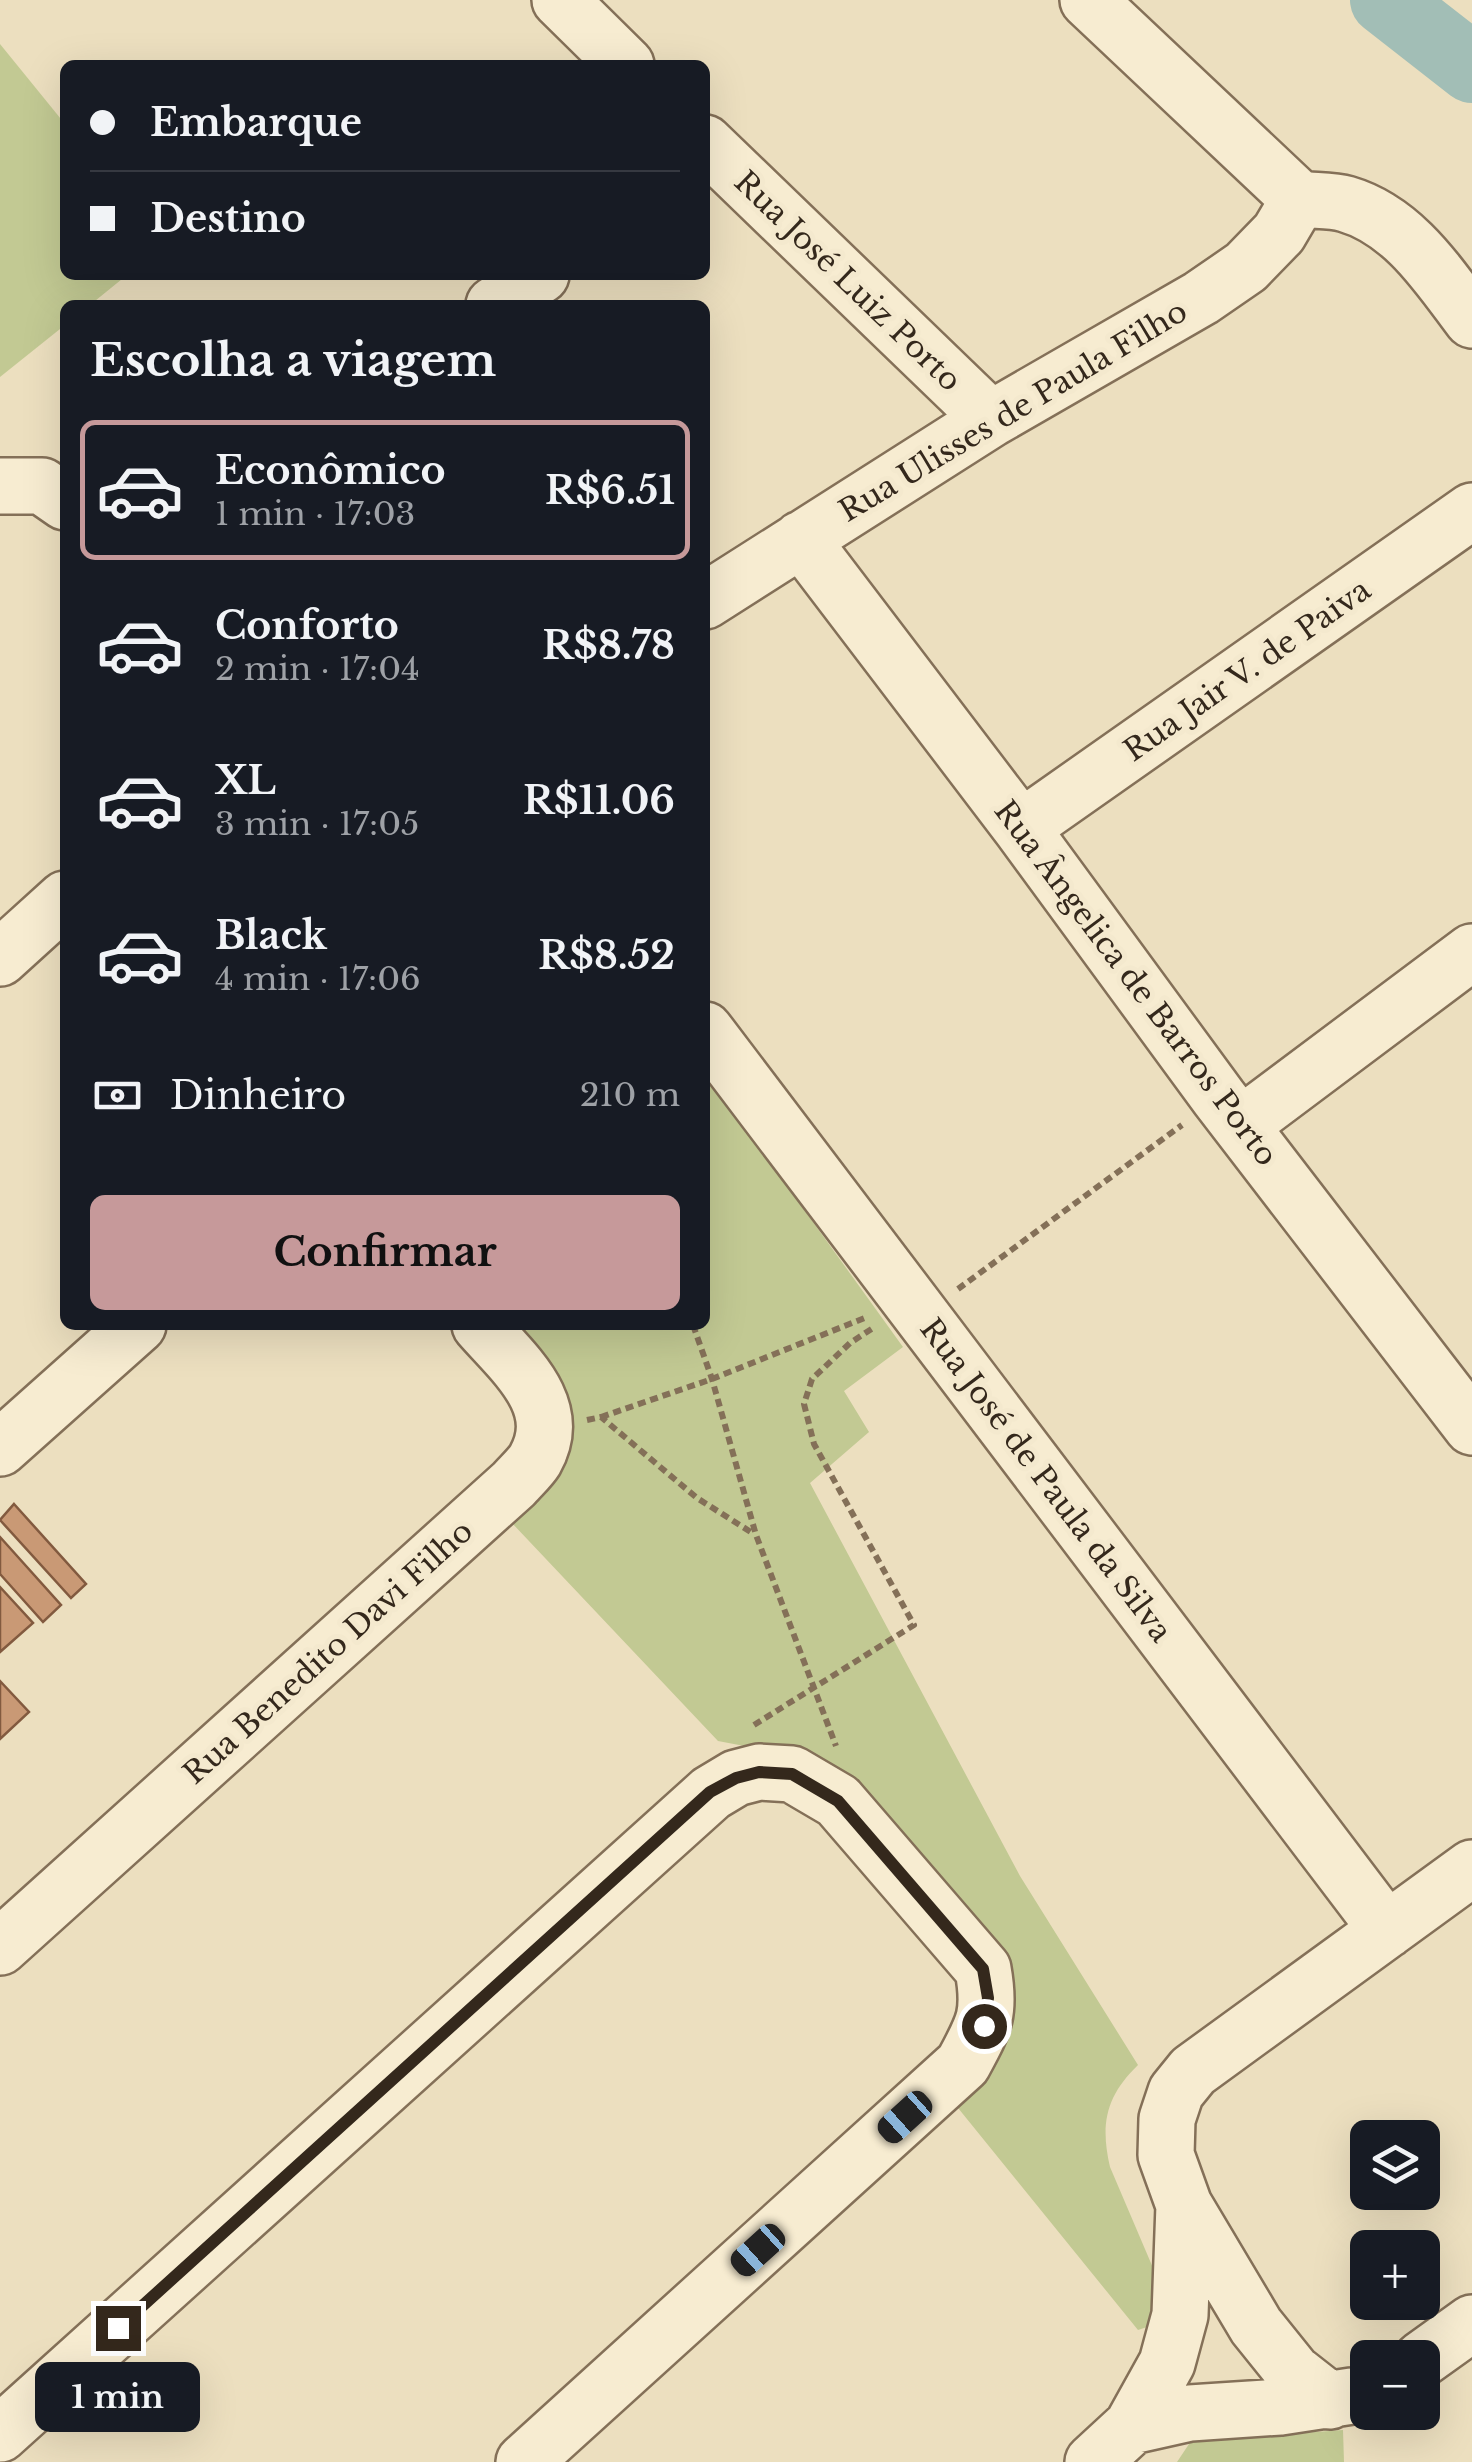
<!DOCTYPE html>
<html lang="pt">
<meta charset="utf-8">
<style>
:root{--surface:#171b24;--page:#20242c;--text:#f1f3f6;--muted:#9ea1a6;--line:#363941;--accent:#c6999a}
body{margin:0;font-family:"Libre Baskerville",serif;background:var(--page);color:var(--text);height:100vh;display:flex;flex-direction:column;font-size:38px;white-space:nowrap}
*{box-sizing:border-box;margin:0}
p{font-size:32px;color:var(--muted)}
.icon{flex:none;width:55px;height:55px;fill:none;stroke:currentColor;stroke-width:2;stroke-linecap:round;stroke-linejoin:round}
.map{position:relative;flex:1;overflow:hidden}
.sheet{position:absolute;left:60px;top:300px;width:650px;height:1030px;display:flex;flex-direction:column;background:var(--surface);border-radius:15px;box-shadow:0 10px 40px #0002}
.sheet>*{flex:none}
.guide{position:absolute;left:60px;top:60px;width:650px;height:220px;border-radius:15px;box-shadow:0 10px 40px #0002;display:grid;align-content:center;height:220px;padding:0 30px;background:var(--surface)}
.controls{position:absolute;left:1350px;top:2120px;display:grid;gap:20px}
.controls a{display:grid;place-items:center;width:90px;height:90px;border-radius:15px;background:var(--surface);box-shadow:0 10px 40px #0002;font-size:50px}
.end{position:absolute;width:45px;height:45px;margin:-22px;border:12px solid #34281c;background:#fff;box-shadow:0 0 0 5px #fff}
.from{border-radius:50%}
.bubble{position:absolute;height:70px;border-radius:15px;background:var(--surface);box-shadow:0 10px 40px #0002;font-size:32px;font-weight:800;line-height:70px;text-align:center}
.car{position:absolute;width:30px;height:60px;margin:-30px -15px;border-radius:12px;box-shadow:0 0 8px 2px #0007;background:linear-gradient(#222 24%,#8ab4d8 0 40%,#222 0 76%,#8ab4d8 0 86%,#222 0)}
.guide b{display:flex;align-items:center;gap:35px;height:95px;font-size:38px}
.guide b+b{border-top:2px solid var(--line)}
.guide i{width:25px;height:25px;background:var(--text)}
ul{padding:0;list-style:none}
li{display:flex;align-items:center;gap:30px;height:140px;margin:0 20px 15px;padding:0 10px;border:5px solid transparent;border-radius:15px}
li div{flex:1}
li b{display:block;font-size:38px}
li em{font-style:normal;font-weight:800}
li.active{border-color:var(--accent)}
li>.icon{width:90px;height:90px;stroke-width:1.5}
h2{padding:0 30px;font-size:45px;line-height:120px}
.pay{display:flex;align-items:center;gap:25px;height:110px;padding:0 30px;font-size:38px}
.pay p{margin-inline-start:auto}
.primary-button{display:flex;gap:20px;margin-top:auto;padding:20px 30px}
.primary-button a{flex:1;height:115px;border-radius:15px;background:var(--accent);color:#111;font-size:40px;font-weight:800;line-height:115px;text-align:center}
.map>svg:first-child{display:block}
.green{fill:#c2c993}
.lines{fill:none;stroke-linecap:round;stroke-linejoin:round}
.river{stroke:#a2beb6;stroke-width:70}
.building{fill:#c99975;stroke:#825a3f;stroke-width:2.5}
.minor-casing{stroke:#847058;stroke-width:60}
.path{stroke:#847058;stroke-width:6;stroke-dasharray:8 5;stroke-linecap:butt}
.minor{stroke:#f7ecd1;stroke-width:55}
.route{stroke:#34281c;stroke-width:12}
.labels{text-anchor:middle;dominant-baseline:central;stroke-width:10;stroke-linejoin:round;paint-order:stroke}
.street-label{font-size:30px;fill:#34281c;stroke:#f4e9ce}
</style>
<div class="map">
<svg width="1472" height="2462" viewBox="0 0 1472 2462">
<rect width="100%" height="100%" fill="#ecdfbf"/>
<!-- green -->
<path class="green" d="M0,44L65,124V275H127L90,305H65V325L0,377Z
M705,1072L903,1347L844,1391L869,1432L810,1483L1020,1876L1138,2065C1106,2096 1100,2124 1110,2167L1165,2296L1156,2324L1138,2330L954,2103L1002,2027L776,1752L718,1741L511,1522L553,1479L508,1325H705Z
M1343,2430L1344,2462H1177L1191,2441Z"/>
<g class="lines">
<!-- river -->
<path class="river" d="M1385,0L1472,68"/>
</g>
<!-- building -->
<path class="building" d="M14,1504L86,1584L71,1598L0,1520Z
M0,1537L61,1605L43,1622L0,1574Z
M0,1587L33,1623L0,1652Z
M0,1681L29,1712L0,1739Z"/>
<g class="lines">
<!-- minor casing -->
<g class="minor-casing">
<path id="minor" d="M560,0L626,65
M1088,0L1299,199
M705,143L991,419
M1299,199C1314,201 1332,200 1346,204C1404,221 1438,275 1472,320
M494,305L541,275
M0,486H42L65,502
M801,539L1021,828L1219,1098L1472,1427
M705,601L991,419L1201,298L1246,267L1279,233L1299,199
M1021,828L1472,511
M0,958L65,899
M705,1030L1387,1930
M1241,1125L1472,952
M0,1448L138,1325
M0,1947L514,1484C521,1476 530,1468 535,1460C566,1405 513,1363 480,1325
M1422,2359L1472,2323
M1330,2401L1293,2372L1256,2326L1184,2205L1166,2155L1167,2119L1176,2092L1193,2071L1472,1868
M1132,2426L1190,2413L1280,2407L1352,2396
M0,2434L711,1793L736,1778L759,1772L792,1774L838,1801L983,1969C991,2014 984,2025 963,2064L524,2462
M1093,2462L1132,2426L1167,2363L1180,2315L1184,2205"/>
</g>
<!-- path -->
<path class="path" d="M958,1289L1182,1125
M693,1325L712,1379L756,1535L836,1746
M601,1417L712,1379L867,1317
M587,1420L601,1417L697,1498L754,1534
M754,1725L914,1625L814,1444L804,1404L812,1379L850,1343L873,1328"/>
<!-- minor -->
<use href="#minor" class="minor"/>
</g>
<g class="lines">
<!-- route -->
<path class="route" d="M118,2328L710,1792L736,1778L759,1772L792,1774L838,1801L983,1969L988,1998L984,2026"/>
</g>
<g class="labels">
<!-- street labels -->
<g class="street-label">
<text transform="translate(848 281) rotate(44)">Rua José Luiz Porto</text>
<text transform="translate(1013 411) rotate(-31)">Rua Ulisses de Paula Filho</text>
<text transform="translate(1247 670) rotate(-35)">Rua Jair V. de Paiva</text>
<text transform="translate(1136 983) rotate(53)">Rua Ângelica de Barros Porto</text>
<text transform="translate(1046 1480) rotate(53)">Rua José de Paula da Silva</text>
<text transform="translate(328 1652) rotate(-42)">Rua Benedito Davi Filho</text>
</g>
</g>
</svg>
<div class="controls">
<a><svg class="icon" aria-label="layers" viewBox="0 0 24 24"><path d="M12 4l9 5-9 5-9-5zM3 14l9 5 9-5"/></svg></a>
<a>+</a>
<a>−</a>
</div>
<i class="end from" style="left:984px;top:2026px"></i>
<i class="end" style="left:118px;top:2328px"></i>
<div class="bubble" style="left:35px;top:2362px;width:165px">1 min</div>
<i class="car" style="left:905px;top:2117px;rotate:228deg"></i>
<i class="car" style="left:758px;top:2250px;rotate:228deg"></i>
<div class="guide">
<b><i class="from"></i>Embarque</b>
<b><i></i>Destino</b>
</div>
<section class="sheet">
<h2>Escolha a viagem</h2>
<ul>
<li class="active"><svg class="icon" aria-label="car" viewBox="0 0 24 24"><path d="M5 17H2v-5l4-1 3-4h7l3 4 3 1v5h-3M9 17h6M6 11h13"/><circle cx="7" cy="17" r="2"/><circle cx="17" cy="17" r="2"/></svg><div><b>Econômico</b><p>1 min · 17:03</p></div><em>R$6.51</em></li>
<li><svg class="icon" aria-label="car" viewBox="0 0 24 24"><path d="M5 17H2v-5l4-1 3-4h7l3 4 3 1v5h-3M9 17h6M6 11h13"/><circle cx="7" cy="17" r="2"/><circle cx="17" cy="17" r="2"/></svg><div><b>Conforto</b><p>2 min · 17:04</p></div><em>R$8.78</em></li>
<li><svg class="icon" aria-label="car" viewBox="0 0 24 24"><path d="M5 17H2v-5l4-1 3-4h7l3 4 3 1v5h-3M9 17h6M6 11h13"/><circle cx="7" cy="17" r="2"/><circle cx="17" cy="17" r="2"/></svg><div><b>XL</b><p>3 min · 17:05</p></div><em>R$11.06</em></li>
<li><svg class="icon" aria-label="car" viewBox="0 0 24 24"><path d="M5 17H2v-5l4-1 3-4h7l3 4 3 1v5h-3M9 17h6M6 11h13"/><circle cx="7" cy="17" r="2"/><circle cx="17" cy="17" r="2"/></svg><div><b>Black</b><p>4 min · 17:06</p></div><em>R$8.52</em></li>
</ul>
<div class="pay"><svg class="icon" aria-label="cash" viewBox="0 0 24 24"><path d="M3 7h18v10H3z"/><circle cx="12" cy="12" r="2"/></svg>Dinheiro<p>210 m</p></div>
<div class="primary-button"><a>Confirmar</a></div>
</section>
</div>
